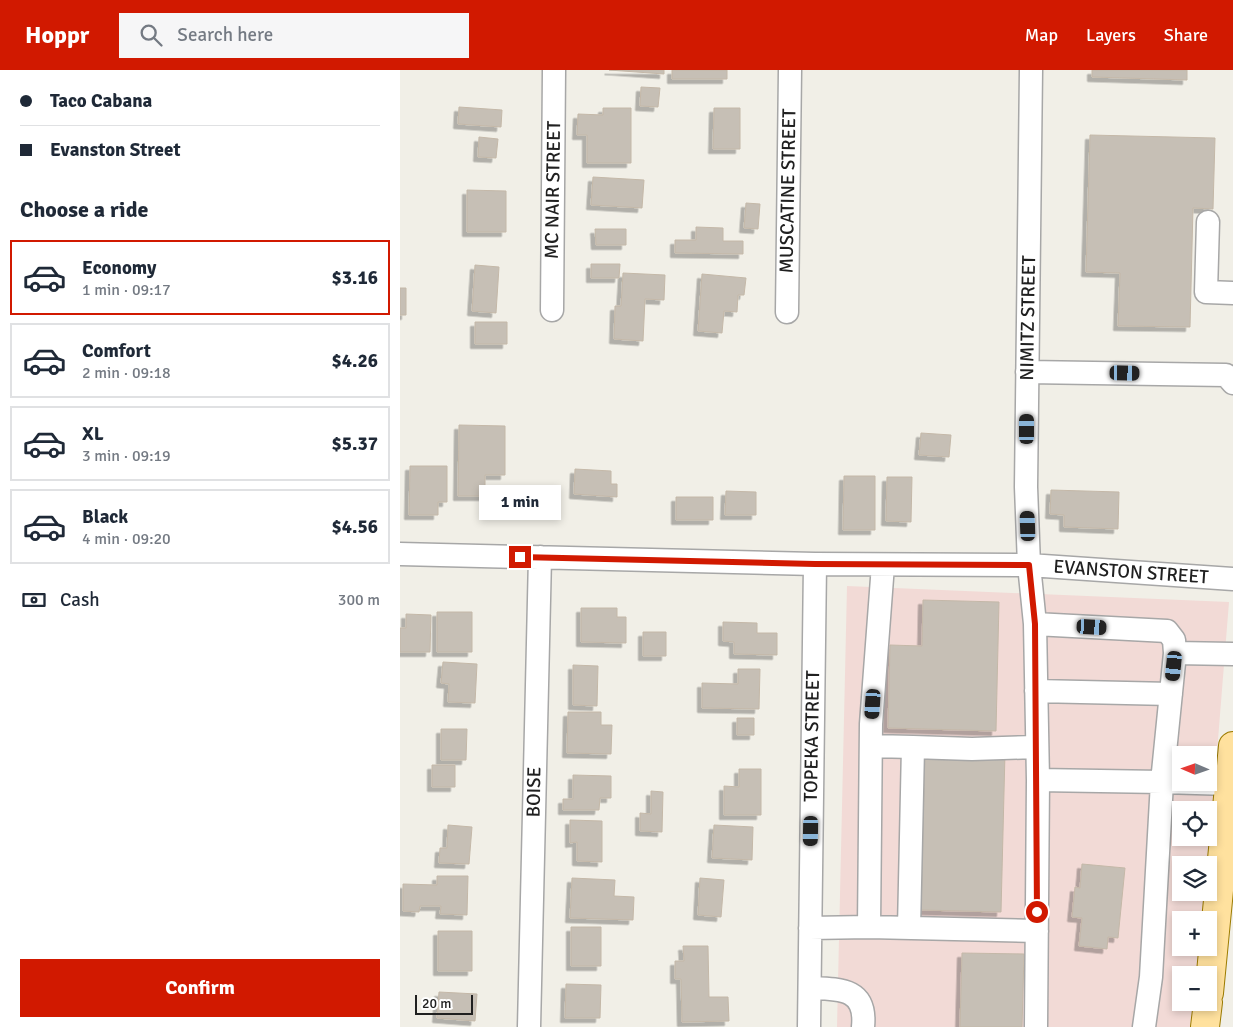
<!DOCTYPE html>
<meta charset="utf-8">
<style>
:root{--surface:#fff;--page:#f6f6f7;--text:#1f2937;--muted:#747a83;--line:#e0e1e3;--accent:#d11900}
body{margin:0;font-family:Signika,sans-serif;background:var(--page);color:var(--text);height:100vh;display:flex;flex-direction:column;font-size:19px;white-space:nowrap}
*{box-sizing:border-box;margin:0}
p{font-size:16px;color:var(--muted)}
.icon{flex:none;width:28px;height:28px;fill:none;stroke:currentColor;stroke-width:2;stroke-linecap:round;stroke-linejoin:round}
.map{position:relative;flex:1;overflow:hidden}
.side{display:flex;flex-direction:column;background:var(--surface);width:400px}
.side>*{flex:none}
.banner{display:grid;align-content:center;height:110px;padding:0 20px;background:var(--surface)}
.needle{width:32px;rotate:272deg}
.tools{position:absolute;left:772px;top:676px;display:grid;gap:10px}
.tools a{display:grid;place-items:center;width:45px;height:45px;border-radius:0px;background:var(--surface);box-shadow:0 2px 8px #0003;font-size:25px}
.scale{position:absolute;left:15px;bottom:12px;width:58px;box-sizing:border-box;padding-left:5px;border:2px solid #202020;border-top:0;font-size:14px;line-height:18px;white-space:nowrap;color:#202020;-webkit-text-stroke:4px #fff;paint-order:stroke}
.end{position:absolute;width:22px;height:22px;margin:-11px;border:6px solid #d11900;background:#fff;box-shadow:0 0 0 2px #fff}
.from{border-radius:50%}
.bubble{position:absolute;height:35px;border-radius:0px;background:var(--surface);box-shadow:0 2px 8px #0003;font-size:16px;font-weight:800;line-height:35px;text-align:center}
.car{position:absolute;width:15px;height:30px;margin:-15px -8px;border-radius:6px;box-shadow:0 0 4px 1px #0007;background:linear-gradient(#222 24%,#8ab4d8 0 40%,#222 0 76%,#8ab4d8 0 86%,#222 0)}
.banner b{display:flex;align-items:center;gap:18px;height:48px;font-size:19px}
.banner b+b{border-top:1px solid var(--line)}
.banner i{width:12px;height:12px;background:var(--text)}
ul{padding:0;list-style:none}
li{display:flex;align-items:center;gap:15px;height:75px;margin:0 10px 8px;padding:0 10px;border:2px solid var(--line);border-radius:0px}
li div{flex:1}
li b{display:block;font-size:19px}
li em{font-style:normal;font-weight:800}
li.on{border-color:var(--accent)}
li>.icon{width:45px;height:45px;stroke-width:1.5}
h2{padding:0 20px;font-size:22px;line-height:60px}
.pay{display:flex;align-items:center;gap:12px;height:55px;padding:0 20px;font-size:19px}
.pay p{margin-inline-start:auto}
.cta{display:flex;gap:10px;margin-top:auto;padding:10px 20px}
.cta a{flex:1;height:58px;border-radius:0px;background:var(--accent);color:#fff;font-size:20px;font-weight:800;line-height:58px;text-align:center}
header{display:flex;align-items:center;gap:30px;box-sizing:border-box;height:70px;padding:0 25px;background:var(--accent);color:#fff}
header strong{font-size:24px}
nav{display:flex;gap:28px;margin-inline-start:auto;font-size:18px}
.search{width:350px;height:45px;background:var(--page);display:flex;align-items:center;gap:12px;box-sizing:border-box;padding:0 18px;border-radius:0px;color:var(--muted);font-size:19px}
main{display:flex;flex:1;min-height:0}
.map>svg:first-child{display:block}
.commercial{fill:#f2dad6;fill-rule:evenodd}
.building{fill:#c6bfb5;stroke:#c4b8a8;filter:url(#shadow)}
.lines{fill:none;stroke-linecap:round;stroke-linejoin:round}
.minor-casing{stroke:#a7a7a7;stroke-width:25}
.major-casing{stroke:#9d7c00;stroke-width:30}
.minor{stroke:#fff;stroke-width:22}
.major{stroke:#ffe19e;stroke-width:28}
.route{stroke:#d11900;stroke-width:6}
.labels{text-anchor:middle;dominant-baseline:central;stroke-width:4;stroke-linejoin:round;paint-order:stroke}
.street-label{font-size:19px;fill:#202020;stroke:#fff}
</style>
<header>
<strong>Hoppr</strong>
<div class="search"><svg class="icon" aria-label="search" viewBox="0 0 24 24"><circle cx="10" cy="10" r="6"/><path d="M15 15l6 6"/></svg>Search here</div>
<nav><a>Map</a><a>Layers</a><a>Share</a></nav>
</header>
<main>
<section class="side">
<div class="banner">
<b><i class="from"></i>Taco Cabana</b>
<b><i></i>Evanston Street</b>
</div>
<h2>Choose a ride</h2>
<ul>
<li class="on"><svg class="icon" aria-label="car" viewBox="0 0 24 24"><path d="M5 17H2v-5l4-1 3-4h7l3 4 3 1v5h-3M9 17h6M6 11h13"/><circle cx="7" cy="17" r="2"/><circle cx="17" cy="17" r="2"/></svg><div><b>Economy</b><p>1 min · 09:17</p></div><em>$3.16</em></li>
<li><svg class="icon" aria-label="car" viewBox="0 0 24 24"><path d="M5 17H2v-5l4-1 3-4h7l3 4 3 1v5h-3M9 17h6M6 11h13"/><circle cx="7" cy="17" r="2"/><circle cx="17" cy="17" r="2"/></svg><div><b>Comfort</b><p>2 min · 09:18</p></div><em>$4.26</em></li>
<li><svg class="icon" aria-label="car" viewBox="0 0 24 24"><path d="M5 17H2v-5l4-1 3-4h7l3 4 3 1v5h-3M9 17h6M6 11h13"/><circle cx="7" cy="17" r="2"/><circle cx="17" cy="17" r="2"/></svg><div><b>XL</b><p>3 min · 09:19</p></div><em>$5.37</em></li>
<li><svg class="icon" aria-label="car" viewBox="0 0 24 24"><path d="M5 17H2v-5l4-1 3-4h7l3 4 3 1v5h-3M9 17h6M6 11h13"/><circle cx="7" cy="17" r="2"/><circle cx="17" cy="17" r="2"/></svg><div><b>Black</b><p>4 min · 09:20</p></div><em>$4.56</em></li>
</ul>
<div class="pay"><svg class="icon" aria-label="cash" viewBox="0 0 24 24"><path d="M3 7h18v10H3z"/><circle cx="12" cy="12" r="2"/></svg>Cash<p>300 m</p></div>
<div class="cta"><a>Confirm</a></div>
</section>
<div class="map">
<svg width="833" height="957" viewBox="0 0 833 957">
<defs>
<filter id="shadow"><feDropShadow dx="-4.5" dy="4.5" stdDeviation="0" flood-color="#0004"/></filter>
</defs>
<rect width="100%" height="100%" fill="#f1efe7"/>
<!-- commercial -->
<path class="commercial" d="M447,516L829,532L808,795H781V822L805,823L803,850H781V878H801L799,905H781V932L797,933L795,957H437ZM781,685H809V712H781ZM781,740H809V768H781Z"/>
<!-- building -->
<path class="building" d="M209,0H264V4Z
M272,0H327V9H272Z
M692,0H787V10L692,7Z
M241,17L260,18L258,37L240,36Z
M59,37L102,40L101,57L58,54Z
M203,38H231V93H187V65H177L178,44L203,45Z
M314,38H340V79H313Z
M690,65L815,68L813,139L793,138L790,257L718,256L720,203L686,202Z
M79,67L98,69L96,88L78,87Z
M193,107L244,110L242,138L191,135Z
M67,120L106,121V162H67Z
M346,133L360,134L358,159L344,158Z
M296,157L323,158V171H343V184L275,183V170H296Z
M195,159H226V175H196Z
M191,194H220L219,208H191Z
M75,195L99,197L96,243L72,241Z
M223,203L265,205L264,230L245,229L243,271L214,269L215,236H221Z
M302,204L346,208L344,225H338L337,242L324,241L322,263L298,261Z
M0,218H6V245H0Z
M75,252H107V274H75Z
M59,355L105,356V405H85V426H58Z
M521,363L551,365L549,387L519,385Z
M10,396H47V432H38V445H9Z
M175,399L211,401V414H217V427L174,424Z
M444,406H475V460H443Z
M487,407H512L511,452L486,451Z
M651,420L719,422L718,459L664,457V445L650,444Z
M326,421L356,422V445H325Z
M276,427H313V450H276Z
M523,530L599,532L596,661L488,658L490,575L522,576Z
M181,538H217V547H226V573L181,572Z
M37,542H72V582H37Z
M6,544L31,545L30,582H0V558H6Z
M323,552L357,553V563H377V585L334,584V572L323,571Z
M243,562H266V586H243Z
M43,592L77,594L75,633L48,632L49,614L41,613Z
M173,595L198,596L197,636L173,635Z
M338,599H360L359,639L302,638V613L338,614Z
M168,642H201V655H212L211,684L167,683Z
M337,648H354V665H337Z
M41,659H67L66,690H41Z
M525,680L605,683L601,842L521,840Z
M32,695H55V717H32Z
M339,699H361V745H324V716L339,717Z
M173,705L211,706V728H200L199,740H163V729H173Z
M251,721L263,722L262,762L240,761V743L251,744Z
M170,750L202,751V792L177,791V772L170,773Z
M48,755L72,757L69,794L39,793L40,778H47Z
M314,755L353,757L352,790L312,788Z
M682,794L725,798L718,868L708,867L707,879L679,876L682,848L672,847L675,817L680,818Z
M37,806H68L67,845L40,844L41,836H20L19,842L3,841V814L37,815Z
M172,808L215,810L214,826L234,827L233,850L170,848Z
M300,808L324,810L321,847L298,845Z
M171,857H201V896H171Z
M38,861H72V901H38Z
M283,876H308L309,927H328L329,951L282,952L281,909H275V891H284Z
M562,883L624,884L622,957H560Z
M166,914L201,915L200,948H165Z
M39,922L77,924L75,951L37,948Z"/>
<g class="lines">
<!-- minor casing -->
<g class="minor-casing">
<path id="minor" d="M631,0L626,417L629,495L635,554L638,710L636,957
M808,152L806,222L833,223
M152,240L154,0
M387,242L390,0
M627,302L826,305L833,313
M0,484L415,494L629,495L833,509
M635,554L767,561L774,570L775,583
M636,621L771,624
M471,676L513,677L509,858
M513,677L572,679L636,677
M638,710L762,712L775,583L833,584
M469,857L637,861
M410,858L469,857L471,654L483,495
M410,918C440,919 467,918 463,957
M129,957L140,487
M409,957L415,494
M744,957L751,907L762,712L830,714"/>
</g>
<!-- major casing -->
<g class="major-casing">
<path id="major" d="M809,923L833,676
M805,957L808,932"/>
</g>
<!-- minor -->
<use href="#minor" class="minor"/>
<!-- major -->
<use href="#major" class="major"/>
</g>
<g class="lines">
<!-- route -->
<path class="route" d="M120,487L415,494L629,495L635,554L637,842"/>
</g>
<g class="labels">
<!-- street labels -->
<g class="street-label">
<text transform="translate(153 120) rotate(-89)">MC NAIR STREET</text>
<text transform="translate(388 121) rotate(-89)">MUSCATINE STREET</text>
<text transform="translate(628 248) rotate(-89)">NIMITZ STREET</text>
<text transform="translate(731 502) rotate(4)">EVANSTON STREET</text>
<text transform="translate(412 666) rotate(-89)">TOPEKA STREET</text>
<text transform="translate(134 722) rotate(-89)">BOISE</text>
</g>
</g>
</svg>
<div class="tools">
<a><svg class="needle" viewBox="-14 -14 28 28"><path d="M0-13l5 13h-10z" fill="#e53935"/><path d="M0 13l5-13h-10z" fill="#747a83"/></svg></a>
<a><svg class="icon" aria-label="locate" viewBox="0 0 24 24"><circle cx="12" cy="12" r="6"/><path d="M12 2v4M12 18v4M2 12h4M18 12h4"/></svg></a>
<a><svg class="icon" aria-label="layers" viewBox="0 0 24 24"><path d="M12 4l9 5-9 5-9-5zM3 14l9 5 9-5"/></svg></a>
<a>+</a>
<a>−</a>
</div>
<div class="scale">20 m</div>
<i class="end from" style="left:637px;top:842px"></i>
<i class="end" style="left:120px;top:487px"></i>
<div class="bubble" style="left:79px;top:415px;width:82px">1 min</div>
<i class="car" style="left:725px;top:303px;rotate:91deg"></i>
<i class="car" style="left:627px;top:359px;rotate:0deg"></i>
<i class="car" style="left:628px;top:456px;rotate:358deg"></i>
<i class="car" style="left:692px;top:557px;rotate:93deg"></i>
<i class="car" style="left:774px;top:596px;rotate:186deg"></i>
<i class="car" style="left:473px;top:634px;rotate:184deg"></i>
<i class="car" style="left:411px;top:761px;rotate:181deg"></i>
</div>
</main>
